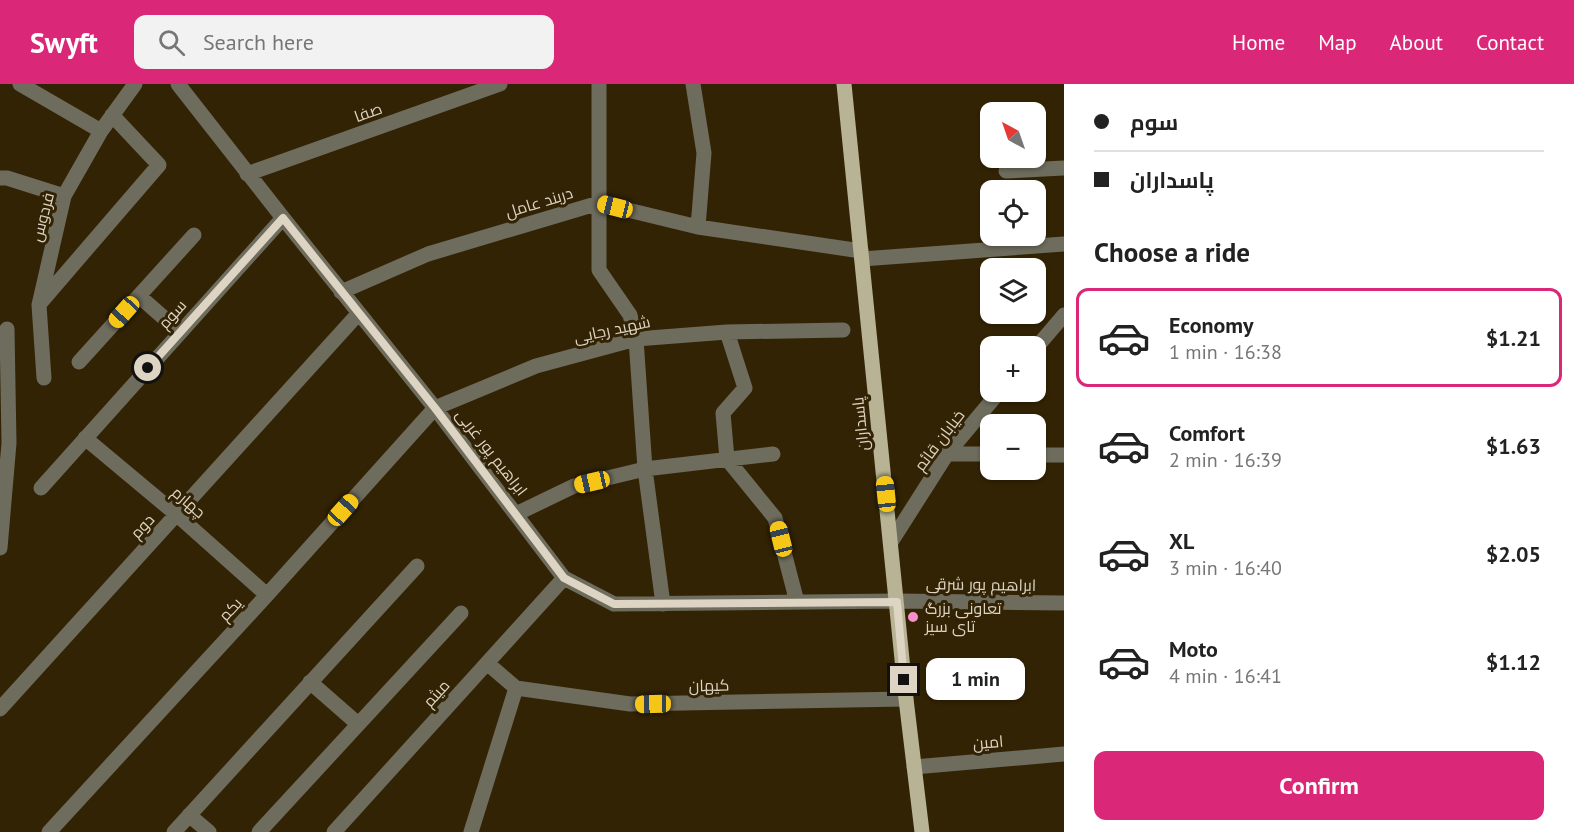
<!DOCTYPE html>
<meta charset="utf-8">
<style>
:root{--surface:#fff;--page:#f2f2f2;--text:#222;--muted:#767676;--line:#e0e0e0;--accent:#db2777}
body{margin:0;font-family:"PT Sans",Cairo,sans-serif;background:var(--page);color:var(--text);height:100vh;display:flex;flex-direction:column;font-size:22px;white-space:nowrap}
*{box-sizing:border-box;margin:0}
p{font-size:20px;color:var(--muted)}
.icon{flex:none;width:33px;height:33px;fill:none;stroke:currentColor;stroke-width:2;stroke-linecap:round;stroke-linejoin:round}
.map{position:relative;flex:1;overflow:hidden}
.details{display:flex;flex-direction:column;background:var(--surface);width:510px}
.details>*{flex:none}
.banner{display:grid;align-content:center;height:132px;padding:0 30px;background:var(--surface)}
.needle{width:39px;rotate:320deg}
.tools{position:absolute;left:980px;top:18px;display:grid;gap:12px}
.tools a{display:grid;place-items:center;width:66px;height:66px;border-radius:12px;background:var(--surface);box-shadow:0 2px 4px #0004;font-size:30px}
.end{position:absolute;width:27px;height:27px;margin:-14px;border:8px solid #ddd4c3;background:#111;box-shadow:0 0 0 3px #111}
.from{border-radius:50%}
.bubble{position:absolute;height:42px;border-radius:12px;background:var(--surface);box-shadow:0 2px 4px #0004;font-size:20px;font-weight:700;line-height:42px;text-align:center}
.car{position:absolute;width:18px;height:36px;margin:-18px -9px;border-radius:8px;box-shadow:0 0 4px 2px #0007;background:linear-gradient(#f5c518 24%,#345 0 40%,#f5c518 0 76%,#345 0 86%,#f5c518 0)}
.banner b{display:flex;align-items:center;gap:21px;height:57px;font-size:22px}
.banner b+b{border-top:2px solid var(--line)}
.banner i{width:15px;height:15px;background:var(--text)}
ul{padding:0;list-style:none}
li{display:flex;align-items:center;gap:18px;height:99px;margin:0 12px 9px;padding:0 18px;border:3px solid transparent;border-radius:12px}
li div{flex:1}
li b{display:block;font-size:22px}
li em{font-style:normal;font-weight:700}
li.current{border-color:var(--accent)}
li>.icon{width:54px;height:54px;stroke-width:1.5}
h2{padding:0 30px;font-size:27px;line-height:72px}
.cta{display:flex;gap:12px;margin-top:auto;padding:12px 30px}
.cta a{flex:1;height:69px;border-radius:12px;background:var(--accent);color:#fff;font-size:24px;font-weight:700;line-height:69px;text-align:center}
header{display:flex;align-items:center;gap:36px;box-sizing:border-box;height:84px;padding:0 30px;background:var(--accent);color:#fff}
header strong{font-size:28px}
nav{display:flex;gap:33px;margin-inline-start:auto;font-size:21px}
.search{width:420px;height:54px;background:var(--page);display:flex;align-items:center;gap:15px;box-sizing:border-box;padding:0 21px;border-radius:12px;color:var(--muted);font-size:22px}
main{display:flex;flex:1;min-height:0}
.map>svg:first-child{display:block}
.lines{fill:none;stroke-linecap:round;stroke-linejoin:round}
.minor{stroke:#6e6c5d;stroke-width:15}
.major{stroke:#b7b394;stroke-width:15}
.route{stroke:#ddd4c3;stroke-width:8}
.poi-dot{fill:#f98fca;stroke:#322304;stroke-width:2}
.labels{text-anchor:middle;dominant-baseline:central;stroke-width:6;stroke-linejoin:round;paint-order:stroke}
.street-label{font-size:16px;fill:#ddd4c3;stroke:#322304}
.poi-label{font-size:16px;fill:#ddd4c3;stroke:#322304;text-anchor:start}
</style>
<header>
<strong>Swyft</strong>
<div class="search"><svg class="icon" aria-label="search" viewBox="0 0 24 24"><circle cx="10" cy="10" r="6"/><path d="M15 15l6 6"/></svg>Search here</div>
<nav><a>Home</a><a>Map</a><a>About</a><a>Contact</a></nav>
</header>
<main>
<div class="map">
<svg width="1064" height="748" viewBox="0 0 1064 748">
<rect width="100%" height="100%" fill="#322304"/>
<g class="lines">
<!-- minor -->
<path class="minor" d="M20,0L101,47
M178,0L283,134L435,324L564,494L614,520L897,517L1064,519
M599,0V186L630,231L636,255L645,385L663,520
M693,0L704,69L698,143
M1006,87L1064,84
M247,90L500,0
M0,94H7L64,112
M862,175L1064,160
M341,208L428,170L599,119L698,143L861,167
M139,212L180,248
M41,218L159,81L112,31
M727,248L745,304L723,329L727,375L775,434L797,518
M1035,265L1064,231
M79,278L194,151
M44,294L39,221L64,112L101,47L135,0
M85,354L176,430L267,511
M947,370H990
M1035,371H1064
M41,404L283,134
M516,430L574,402L645,385L773,370
M891,458L947,370L999,308
M0,464L9,359L7,245
M487,579L516,604L630,620L906,615
M310,598L358,640
M0,625L358,230
M914,683L1064,670
M189,731L209,748
M49,748L267,511L435,324L536,282L636,255L727,248L843,246
M174,748L417,482
M259,748L461,529
M334,748L564,494
M471,748L516,604"/>
<!-- major -->
<path class="major" d="M844,0L906,615L922,748"/>
</g>
<g class="lines">
<!-- route -->
<path class="route" d="M148,284L283,134L435,324L564,494L614,520L897,518L904,596"/>
</g>
<!-- markers -->
<circle class="poi-dot" cx="913" cy="533" r="6"/>
<g class="labels">
<!-- street labels -->
<g class="street-label">
<text transform="translate(368 28) rotate(-20)">صفا</text>
<text transform="translate(539 118) rotate(-17)">دربند عامل</text>
<text transform="translate(42 133) rotate(-75)">فردوس</text>
<text transform="translate(172 230) rotate(-48)">سوم</text>
<text transform="translate(612 245) rotate(-12)">شهید رجایی</text>
<text transform="translate(860 340) rotate(-96)">پاسداران</text>
<text transform="translate(939 356) rotate(-53)">خیابان قائم</text>
<text transform="translate(492 368) rotate(52)">ابراهیم پور غربی</text>
<text transform="translate(189 418) rotate(41)">چهارم</text>
<text transform="translate(142 442) rotate(-48)">دوم</text>
<text transform="translate(981 500) rotate(1)">ابراهیم پور شرقی</text>
<text transform="translate(230 525) rotate(-47)">یکم</text>
<text transform="translate(709 601) rotate(-1)">کیهان</text>
<text transform="translate(436 609) rotate(-48)">میثم</text>
<text transform="translate(988 658) rotate(-5)">امین</text>
</g>
<!-- poi labels -->
<g class="poi-label">
<text x="925" y="524">تعاونی بزرگ<tspan x="925" dy="18">تای سیز</tspan></text>
</g>
</g>
</svg>
<div class="tools">
<a><svg class="needle" viewBox="-14 -14 28 28"><path d="M0-13l5 13h-10z" fill="#e53935"/><path d="M0 13l5-13h-10z" fill="#767676"/></svg></a>
<a><svg class="icon" aria-label="locate" viewBox="0 0 24 24"><circle cx="12" cy="12" r="6"/><path d="M12 2v4M12 18v4M2 12h4M18 12h4"/></svg></a>
<a><svg class="icon" aria-label="layers" viewBox="0 0 24 24"><path d="M12 4l9 5-9 5-9-5zM3 14l9 5 9-5"/></svg></a>
<a>+</a>
<a>−</a>
</div>
<i class="end from" style="left:148px;top:284px"></i>
<i class="end" style="left:904px;top:596px"></i>
<div class="bubble" style="left:926px;top:574px;width:99px">1 min</div>
<i class="car" style="left:615px;top:123px;rotate:284deg"></i>
<i class="car" style="left:124px;top:228px;rotate:222deg"></i>
<i class="car" style="left:592px;top:398px;rotate:257deg"></i>
<i class="car" style="left:886px;top:410px;rotate:354deg"></i>
<i class="car" style="left:343px;top:426px;rotate:42deg"></i>
<i class="car" style="left:781px;top:455px;rotate:346deg"></i>
<i class="car" style="left:653px;top:620px;rotate:269deg"></i>
</div>
<section class="details">
<div class="banner">
<b><i class="from"></i>سوم</b>
<b><i></i>پاسداران</b>
</div>
<h2>Choose a ride</h2>
<ul>
<li class="current"><svg class="icon" aria-label="car" viewBox="0 0 24 24"><path d="M5 17H2v-5l4-1 3-4h7l3 4 3 1v5h-3M9 17h6M6 11h13"/><circle cx="7" cy="17" r="2"/><circle cx="17" cy="17" r="2"/></svg><div><b>Economy</b><p>1 min · 16:38</p></div><em>$1.21</em></li>
<li><svg class="icon" aria-label="car" viewBox="0 0 24 24"><path d="M5 17H2v-5l4-1 3-4h7l3 4 3 1v5h-3M9 17h6M6 11h13"/><circle cx="7" cy="17" r="2"/><circle cx="17" cy="17" r="2"/></svg><div><b>Comfort</b><p>2 min · 16:39</p></div><em>$1.63</em></li>
<li><svg class="icon" aria-label="car" viewBox="0 0 24 24"><path d="M5 17H2v-5l4-1 3-4h7l3 4 3 1v5h-3M9 17h6M6 11h13"/><circle cx="7" cy="17" r="2"/><circle cx="17" cy="17" r="2"/></svg><div><b>XL</b><p>3 min · 16:40</p></div><em>$2.05</em></li>
<li><svg class="icon" aria-label="car" viewBox="0 0 24 24"><path d="M5 17H2v-5l4-1 3-4h7l3 4 3 1v5h-3M9 17h6M6 11h13"/><circle cx="7" cy="17" r="2"/><circle cx="17" cy="17" r="2"/></svg><div><b>Moto</b><p>4 min · 16:41</p></div><em>$1.12</em></li>
</ul>
<div class="cta"><a>Confirm</a></div>
</section>
</main>
